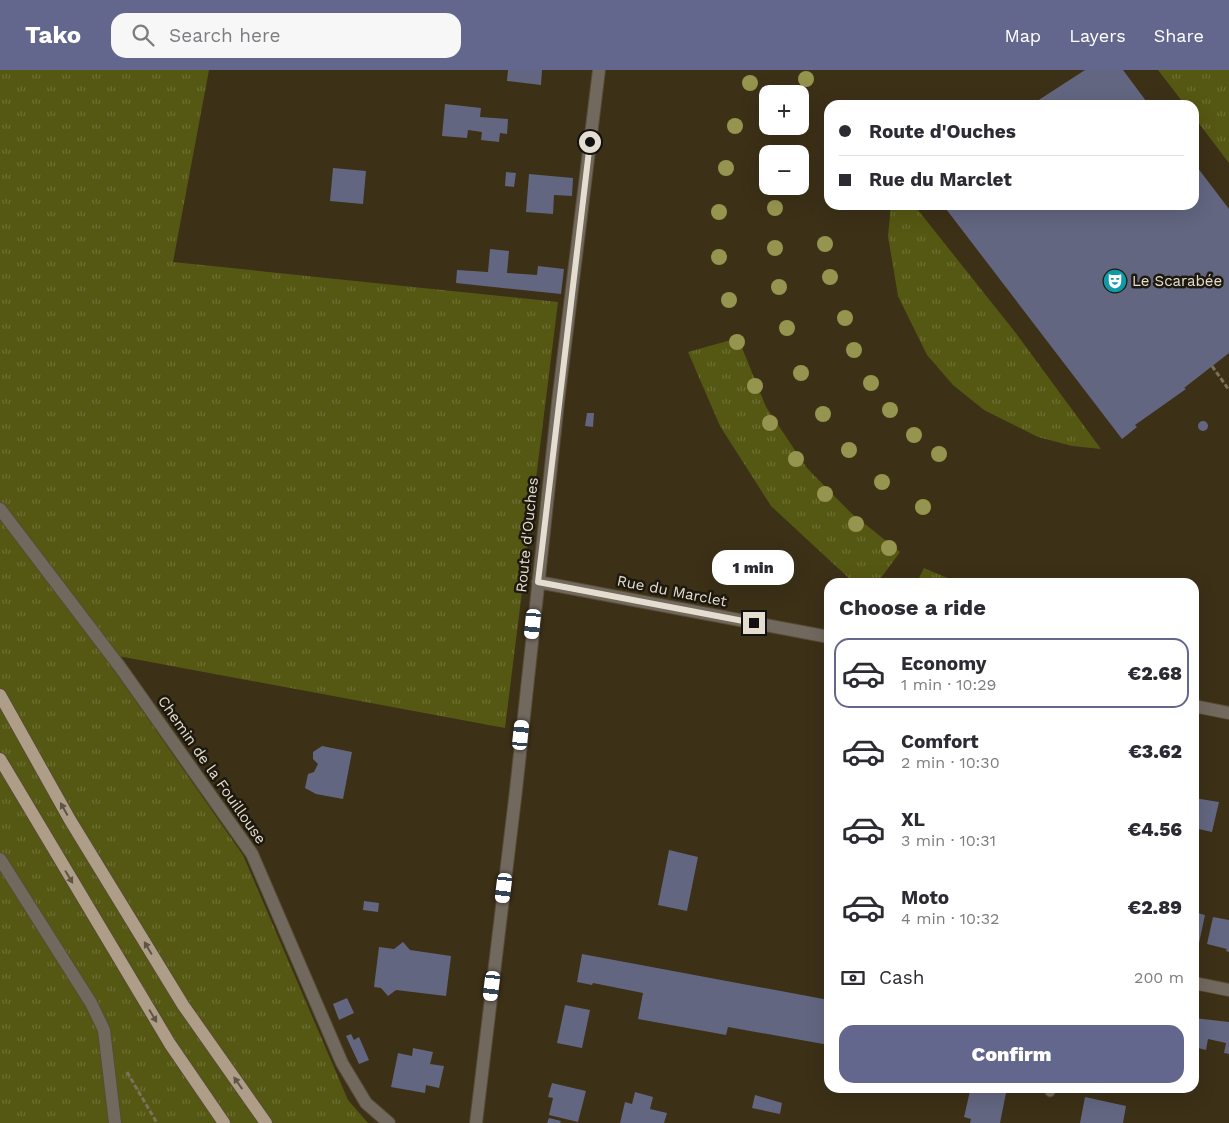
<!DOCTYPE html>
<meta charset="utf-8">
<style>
:root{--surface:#fff;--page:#f7f7f7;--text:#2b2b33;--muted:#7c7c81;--line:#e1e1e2;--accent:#63678d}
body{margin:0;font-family:"Work Sans",sans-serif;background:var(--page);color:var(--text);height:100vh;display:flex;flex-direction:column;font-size:19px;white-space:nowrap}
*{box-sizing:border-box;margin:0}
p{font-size:16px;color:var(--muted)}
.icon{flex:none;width:28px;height:28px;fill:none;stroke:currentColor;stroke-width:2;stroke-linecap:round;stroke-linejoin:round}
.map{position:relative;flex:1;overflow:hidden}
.sheet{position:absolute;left:824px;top:508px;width:375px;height:515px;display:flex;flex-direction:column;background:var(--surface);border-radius:15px;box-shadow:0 5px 20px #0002}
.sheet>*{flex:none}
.top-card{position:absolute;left:824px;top:30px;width:375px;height:110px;border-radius:15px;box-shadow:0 5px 20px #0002;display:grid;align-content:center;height:110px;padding:0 15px;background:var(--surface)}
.controls{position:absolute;left:759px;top:15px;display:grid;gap:10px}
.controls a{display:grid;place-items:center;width:50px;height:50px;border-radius:10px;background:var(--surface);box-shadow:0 5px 20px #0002;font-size:25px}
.end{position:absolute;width:22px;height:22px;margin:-11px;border:6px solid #e5ded0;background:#111;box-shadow:0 0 0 2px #111}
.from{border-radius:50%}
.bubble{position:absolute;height:35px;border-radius:15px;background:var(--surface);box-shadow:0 5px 20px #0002;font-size:16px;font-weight:800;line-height:35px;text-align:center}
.car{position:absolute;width:15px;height:30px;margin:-15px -8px;border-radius:6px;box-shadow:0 0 4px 1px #0007;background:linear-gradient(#fff 24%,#345 0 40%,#fff 0 76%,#345 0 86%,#fff 0)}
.top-card b{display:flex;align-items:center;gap:18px;height:48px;font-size:19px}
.top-card b+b{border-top:1px solid var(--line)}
.top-card i{width:12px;height:12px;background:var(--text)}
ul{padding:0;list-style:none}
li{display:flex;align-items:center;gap:15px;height:70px;margin:0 10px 8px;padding:0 5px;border:2px solid transparent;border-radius:15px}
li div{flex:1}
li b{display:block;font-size:19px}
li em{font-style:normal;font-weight:800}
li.active{border-color:var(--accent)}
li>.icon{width:45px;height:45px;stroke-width:1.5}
h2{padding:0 15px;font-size:22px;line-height:60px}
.pay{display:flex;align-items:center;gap:12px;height:55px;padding:0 15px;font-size:19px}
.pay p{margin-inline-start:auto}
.action{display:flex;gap:10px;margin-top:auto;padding:10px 15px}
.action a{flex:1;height:58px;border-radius:15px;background:var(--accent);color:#fff;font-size:20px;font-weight:800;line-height:58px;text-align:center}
header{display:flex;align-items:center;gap:30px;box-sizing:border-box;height:70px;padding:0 25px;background:var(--accent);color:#fff}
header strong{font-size:24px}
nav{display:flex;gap:28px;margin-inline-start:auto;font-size:18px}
.search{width:350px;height:45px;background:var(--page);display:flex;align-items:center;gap:12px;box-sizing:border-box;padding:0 18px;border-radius:15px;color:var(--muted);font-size:19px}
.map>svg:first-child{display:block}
.grass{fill:url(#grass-tufts)}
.building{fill:#636680}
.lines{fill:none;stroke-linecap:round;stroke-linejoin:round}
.lane-casing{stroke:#574c35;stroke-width:11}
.street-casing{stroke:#574c35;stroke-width:14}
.primary-casing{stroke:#574c35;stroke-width:14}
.path{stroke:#7b715c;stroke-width:3;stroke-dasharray:5 2.5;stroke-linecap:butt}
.lane{stroke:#71685e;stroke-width:9}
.street{stroke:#71685e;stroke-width:12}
.primary{stroke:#ae9e88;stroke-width:12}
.tree{fill:#96954f}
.oneway{fill:#5f5545}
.route{stroke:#e5ded0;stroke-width:6}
.labels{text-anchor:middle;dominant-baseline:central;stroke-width:5;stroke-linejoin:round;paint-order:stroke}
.poi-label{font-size:15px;fill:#e5ded0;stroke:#1e190e;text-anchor:start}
.street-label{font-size:15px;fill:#e5ded0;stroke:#1e190e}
</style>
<header>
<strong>Tako</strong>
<div class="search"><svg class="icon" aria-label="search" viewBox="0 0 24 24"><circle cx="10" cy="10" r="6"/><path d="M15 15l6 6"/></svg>Search here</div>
<nav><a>Map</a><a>Layers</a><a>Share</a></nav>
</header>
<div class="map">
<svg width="1229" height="1053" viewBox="0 0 1229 1053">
<defs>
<pattern id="grass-tufts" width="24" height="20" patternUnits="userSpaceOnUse" patternTransform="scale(1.25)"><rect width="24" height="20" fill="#555812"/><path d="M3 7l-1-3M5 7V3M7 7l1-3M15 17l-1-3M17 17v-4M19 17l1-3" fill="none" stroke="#6d7033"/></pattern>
</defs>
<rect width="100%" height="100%" fill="#3c3017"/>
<!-- grass -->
<path class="grass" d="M0,0H209L173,192L558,232L505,658L102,583L243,785L348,1030L368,1053H0Z
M1158,0H1229V93L1194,47V35H1185Z
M891,135H914L1015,262L1101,379L1072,376L1038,367L984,340L953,315L927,285L898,226L888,166Z
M738,268L766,337L807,398L850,442L900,482L878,512H853L771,436L720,356L688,282Z
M924,498L957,512H917Z"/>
<!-- building -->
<path class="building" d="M508,0H542L541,15L507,11Z
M1085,0H1123L1149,35H1031Z
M445,34L481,38L480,47L508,49L507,64L500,63L499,72L481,70L482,62L468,60L467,68L442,66Z
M1194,93L1229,139V283L1184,318L1186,319L1135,355L1137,357L1122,369L943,135H1194Z
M333,98L366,101L363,134L330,131Z
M506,102L516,103L514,117L505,116Z
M529,104L573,108L572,126L554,125L553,144L526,142Z
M490,179L509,181L507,203L537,205L538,196L564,199L561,224L456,213L457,200L488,202Z
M587,343H594L593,357L585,356Z
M1198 356a5 5 0 1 1 10 0a5 5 0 1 1-10 0Z
M322,676L352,682L343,729L316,724L305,718L308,704L314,702L318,694L313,689V682Z
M1194,728L1219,732L1212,762L1194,758Z
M669,780L698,787L687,841L658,835Z
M364,831L379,833L378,842L363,840Z
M1194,842L1205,845L1199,873L1194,872Z
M1213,847L1229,850V882L1226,881L1227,879L1207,874Z
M403,872L410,880L451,886L446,926L396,920L388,926L381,918L374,917L379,877L394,879Z
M582,884L829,930V975L728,957L726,965L638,949L643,923L593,913L592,915L577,912Z
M347,928L354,943L339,950L333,934Z
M565,935L590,940L582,978L557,973Z
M1194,948L1229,952V984L1224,983L1226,973L1208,969L1206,980L1194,977Z
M351,964L354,970L359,967L369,990L359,994L346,966Z
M413,978L433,982L430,994L444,996L439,1018L426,1015L425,1023L391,1017L398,983L412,986Z
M552,1013L586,1021L578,1052L549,1045L553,1028L548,1027Z
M978,1018H1007L1000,1053H970L971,1049L964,1047L970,1021L976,1023Z
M635,1022L653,1027L650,1039L667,1043L664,1053H620L625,1032L632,1034Z
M755,1025L782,1033L780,1044L752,1038Z
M1085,1027L1126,1036L1123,1053H1080Z
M549,1048L561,1051L560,1053H547Z"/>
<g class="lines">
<!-- lane casing -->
<g class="lane-casing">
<path id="lane" d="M1050,1022L1051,1018"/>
</g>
<!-- street casing -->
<g class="street-casing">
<path id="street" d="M0,439L120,597L252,784L342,993L366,1033L389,1053
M538,512L829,567
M1194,636L1229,643
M0,789L91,933L104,960L115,1053
M1194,913L1229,920
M476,1053L516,720L558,332L599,0"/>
</g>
<!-- primary casing -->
<g class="primary-casing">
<path id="primary" d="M0,625L70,750L183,935L266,1053
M0,689L170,974L224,1053"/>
</g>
<!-- path -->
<path class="path" d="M1212,296L1229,320
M127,1002L157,1053"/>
<!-- lane -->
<use href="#lane" class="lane"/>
<!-- street -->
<use href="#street" class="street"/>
<!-- primary -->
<use href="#primary" class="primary"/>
</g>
<!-- trees -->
<g class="tree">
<circle cx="806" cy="9" r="8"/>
<circle cx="750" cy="13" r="8"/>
<circle cx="735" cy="56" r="8"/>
<circle cx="726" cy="98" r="8"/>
<circle cx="775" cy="138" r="8"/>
<circle cx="719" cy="142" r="8"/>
<circle cx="825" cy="174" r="8"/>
<circle cx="775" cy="178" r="8"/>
<circle cx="719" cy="187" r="8"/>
<circle cx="830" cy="207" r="8"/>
<circle cx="779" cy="217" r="8"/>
<circle cx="729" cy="230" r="8"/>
<circle cx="845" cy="248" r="8"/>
<circle cx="787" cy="258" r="8"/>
<circle cx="737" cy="272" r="8"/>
<circle cx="854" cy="280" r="8"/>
<circle cx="801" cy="303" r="8"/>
<circle cx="871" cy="313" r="8"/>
<circle cx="755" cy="316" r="8"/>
<circle cx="890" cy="340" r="8"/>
<circle cx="823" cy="344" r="8"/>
<circle cx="770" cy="353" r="8"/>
<circle cx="914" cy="365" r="8"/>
<circle cx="849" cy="380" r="8"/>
<circle cx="939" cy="384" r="8"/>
<circle cx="796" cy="389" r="8"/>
<circle cx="882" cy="412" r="8"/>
<circle cx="825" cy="424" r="8"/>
<circle cx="923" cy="437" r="8"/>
<circle cx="856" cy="454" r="8"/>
<circle cx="889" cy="478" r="8"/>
</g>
<!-- one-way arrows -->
<defs><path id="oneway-solid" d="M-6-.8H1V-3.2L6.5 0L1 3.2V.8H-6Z" transform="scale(1.25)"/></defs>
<g class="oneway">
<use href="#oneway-solid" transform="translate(64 739) rotate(-119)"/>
<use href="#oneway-solid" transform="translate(69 807) rotate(59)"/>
<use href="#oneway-solid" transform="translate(148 878) rotate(-121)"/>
<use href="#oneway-solid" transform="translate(153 946) rotate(59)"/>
<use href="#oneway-solid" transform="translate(238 1013) rotate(-125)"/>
</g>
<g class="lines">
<!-- route -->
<path class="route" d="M590,72L538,512L754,553"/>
</g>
<!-- icons -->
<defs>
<g id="theatre-disc" transform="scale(1.25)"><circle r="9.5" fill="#0f9aa8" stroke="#1e190e"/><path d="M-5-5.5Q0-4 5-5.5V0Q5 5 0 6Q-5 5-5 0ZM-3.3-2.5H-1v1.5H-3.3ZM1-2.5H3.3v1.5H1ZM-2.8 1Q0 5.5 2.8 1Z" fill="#fff"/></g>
</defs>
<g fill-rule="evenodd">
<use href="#theatre-disc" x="1115" y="211"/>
</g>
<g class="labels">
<!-- poi labels -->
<g class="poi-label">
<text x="1132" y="211">Le Scarabée</text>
</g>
<!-- street labels -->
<g class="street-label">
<text transform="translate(527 465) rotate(-84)">Route d'Ouches</text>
<text transform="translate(672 521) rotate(11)">Rue du Marclet</text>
<text transform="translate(212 700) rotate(55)">Chemin de la Fouillouse</text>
</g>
</g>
</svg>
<div class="controls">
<a>+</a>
<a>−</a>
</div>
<i class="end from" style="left:590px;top:72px"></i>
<i class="end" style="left:754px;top:553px"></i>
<div class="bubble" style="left:712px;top:480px;width:82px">1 min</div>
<i class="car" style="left:533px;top:554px;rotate:186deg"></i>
<i class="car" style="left:521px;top:665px;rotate:6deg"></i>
<i class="car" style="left:504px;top:818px;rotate:187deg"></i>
<i class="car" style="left:492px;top:916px;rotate:187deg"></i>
<div class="top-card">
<b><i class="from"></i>Route d'Ouches</b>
<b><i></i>Rue du Marclet</b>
</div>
<section class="sheet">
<h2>Choose a ride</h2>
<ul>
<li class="active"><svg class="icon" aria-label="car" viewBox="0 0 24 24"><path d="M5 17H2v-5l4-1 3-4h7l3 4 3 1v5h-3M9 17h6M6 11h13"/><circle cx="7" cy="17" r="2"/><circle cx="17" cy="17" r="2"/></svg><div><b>Economy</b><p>1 min · 10:29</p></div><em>€2.68</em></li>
<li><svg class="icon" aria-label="car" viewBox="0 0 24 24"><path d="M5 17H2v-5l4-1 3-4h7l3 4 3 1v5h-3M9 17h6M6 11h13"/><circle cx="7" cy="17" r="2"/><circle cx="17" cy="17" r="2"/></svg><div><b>Comfort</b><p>2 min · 10:30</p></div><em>€3.62</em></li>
<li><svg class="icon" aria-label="car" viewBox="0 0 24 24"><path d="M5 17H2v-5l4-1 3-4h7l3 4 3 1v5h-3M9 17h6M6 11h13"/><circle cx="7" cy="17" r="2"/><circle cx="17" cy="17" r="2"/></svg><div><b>XL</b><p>3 min · 10:31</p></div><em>€4.56</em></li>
<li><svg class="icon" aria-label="car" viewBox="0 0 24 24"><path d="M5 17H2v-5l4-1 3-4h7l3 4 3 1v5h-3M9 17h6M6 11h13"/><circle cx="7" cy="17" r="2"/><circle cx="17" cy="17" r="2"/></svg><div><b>Moto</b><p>4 min · 10:32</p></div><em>€2.89</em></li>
</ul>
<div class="pay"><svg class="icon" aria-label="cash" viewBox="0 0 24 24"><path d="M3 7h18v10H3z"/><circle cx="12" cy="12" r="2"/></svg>Cash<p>200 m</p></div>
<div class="action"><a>Confirm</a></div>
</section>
</div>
